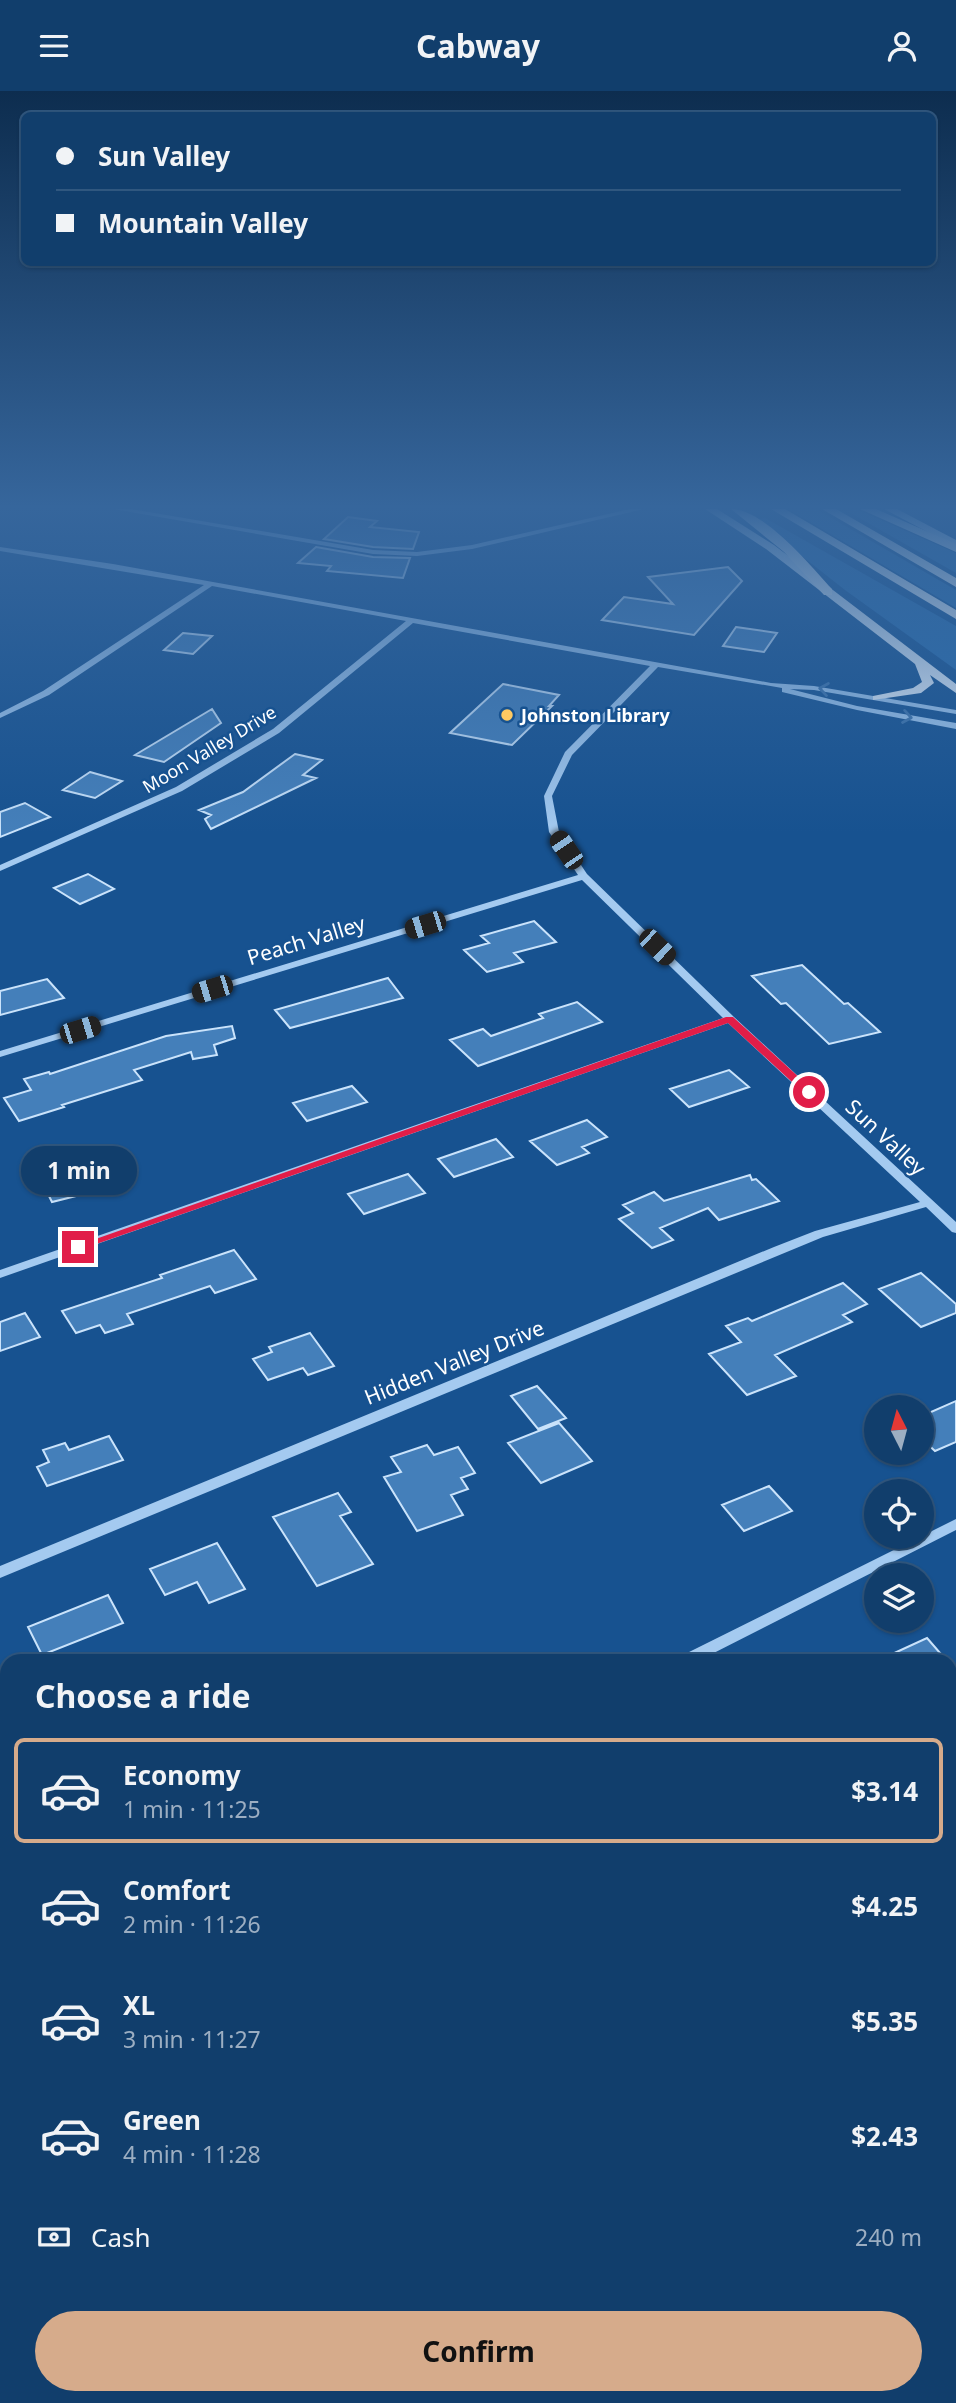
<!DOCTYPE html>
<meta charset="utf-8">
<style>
:root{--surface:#113e6c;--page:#1a4572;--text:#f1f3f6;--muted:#9caec2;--line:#30577f;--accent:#d6ab8b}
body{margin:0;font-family:"Noto Sans",sans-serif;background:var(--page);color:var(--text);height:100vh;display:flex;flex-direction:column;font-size:26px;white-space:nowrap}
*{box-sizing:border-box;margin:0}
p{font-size:23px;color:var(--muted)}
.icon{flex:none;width:38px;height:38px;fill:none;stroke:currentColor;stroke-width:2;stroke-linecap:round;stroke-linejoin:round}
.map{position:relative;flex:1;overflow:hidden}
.sheet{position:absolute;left:0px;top:1563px;width:957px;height:751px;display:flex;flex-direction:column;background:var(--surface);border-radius:21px 21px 0 0;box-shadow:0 2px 5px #0004,0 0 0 2px var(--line)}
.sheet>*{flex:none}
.top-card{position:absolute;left:21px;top:21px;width:915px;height:154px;border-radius:10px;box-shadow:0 2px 5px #0004,0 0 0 2px var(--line);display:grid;align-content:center;height:154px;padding:0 35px;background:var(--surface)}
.needle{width:46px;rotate:354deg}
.controls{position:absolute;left:864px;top:1304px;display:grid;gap:14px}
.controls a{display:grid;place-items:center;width:70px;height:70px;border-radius:50%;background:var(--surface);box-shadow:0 2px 5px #0004,0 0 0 2px var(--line);font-size:35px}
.end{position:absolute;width:32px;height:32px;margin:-16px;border:9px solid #e11d48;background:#fff;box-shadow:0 0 0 4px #fff}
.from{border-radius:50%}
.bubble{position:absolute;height:49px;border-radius:24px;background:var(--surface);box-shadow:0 2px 5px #0004,0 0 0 2px var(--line);font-size:23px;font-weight:700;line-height:49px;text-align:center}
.car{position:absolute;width:21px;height:42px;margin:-21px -10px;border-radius:9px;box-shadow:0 0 5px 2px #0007;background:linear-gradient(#222 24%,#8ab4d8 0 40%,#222 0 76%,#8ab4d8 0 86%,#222 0)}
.top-card b{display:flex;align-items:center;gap:24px;height:66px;font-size:26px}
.top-card b+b{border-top:2px solid var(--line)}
.top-card i{width:18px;height:18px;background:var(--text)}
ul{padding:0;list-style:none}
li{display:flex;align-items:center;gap:21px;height:105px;margin:0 14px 10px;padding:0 21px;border:4px solid transparent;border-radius:10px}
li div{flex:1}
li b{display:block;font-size:26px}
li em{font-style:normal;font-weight:700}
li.selected{border-color:var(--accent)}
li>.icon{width:63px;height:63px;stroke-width:1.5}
h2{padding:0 35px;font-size:32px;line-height:84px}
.pay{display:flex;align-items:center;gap:18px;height:77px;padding:0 35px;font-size:26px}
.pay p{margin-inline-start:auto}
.cta{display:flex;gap:14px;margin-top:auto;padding:14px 35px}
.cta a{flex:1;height:80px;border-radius:42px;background:var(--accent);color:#111;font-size:28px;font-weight:700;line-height:80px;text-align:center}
header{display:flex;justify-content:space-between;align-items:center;height:91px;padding:0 35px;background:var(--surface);font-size:32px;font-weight:700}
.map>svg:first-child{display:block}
.green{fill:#296dae}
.building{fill:#447fba;stroke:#cae3fb;stroke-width:2}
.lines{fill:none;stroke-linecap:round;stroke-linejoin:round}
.minor{fill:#a4caf0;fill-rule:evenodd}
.major{fill:#ecf5ff;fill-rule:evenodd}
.highway{fill:#fff;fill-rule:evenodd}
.oneway{stroke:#4176ad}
.route{fill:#e11d48}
.poi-dot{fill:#ffc962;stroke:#175290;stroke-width:2.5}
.labels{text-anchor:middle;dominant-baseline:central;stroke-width:5;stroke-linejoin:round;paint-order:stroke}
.far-poi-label{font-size:18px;font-weight:bold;fill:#fff;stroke:#175290;text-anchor:start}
.far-street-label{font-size:18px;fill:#fff;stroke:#175290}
.street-label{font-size:21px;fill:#fff;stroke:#175290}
</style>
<header><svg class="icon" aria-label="menu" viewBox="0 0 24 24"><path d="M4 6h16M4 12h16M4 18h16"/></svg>Cabway<svg class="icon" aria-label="person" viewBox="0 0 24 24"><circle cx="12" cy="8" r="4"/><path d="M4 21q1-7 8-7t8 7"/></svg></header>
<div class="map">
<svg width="956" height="2312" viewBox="0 0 956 2312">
<rect width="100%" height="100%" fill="#175290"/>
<!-- green -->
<path class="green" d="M788,418H816L956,499V517Z
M856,418L956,462V482L847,420Z
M765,427L956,535V579L845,499L756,429Z"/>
<!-- building -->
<path class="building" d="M348,426L377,430L370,436L419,441L413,458L373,456L324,448Z
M316,456L373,466L410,467L403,487L327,480L331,475L298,472Z
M728,476L742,490L694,544L602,529L624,506L673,513L648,486Z
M736,536L777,542L764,561L723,555Z
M183,542L212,545L193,563L164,559Z
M503,593L559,604L549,615H552L512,654L450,642Z
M212,618L221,632L164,671L135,664Z
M295,663L322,669L303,684L316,687L211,738L205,728L211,724L199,719L243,701Z
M90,681L122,690L95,707L63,699Z
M25,712L50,726L0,746V721Z
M88,783L114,798L80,813L54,797Z
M534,830L556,851L514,862L523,871L487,881L464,859L489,852L481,845Z
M802,874L844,913L848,912L880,941L829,953L786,912L781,913L752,885Z
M388,887L403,907L290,937L275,919Z
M47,888L64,907L0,924V900Z
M577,911L602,931L478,975L450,949L483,938L491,945L543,927L539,923Z
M232,935L235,947L214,954L217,964L193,968L191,961L134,979L142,989L62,1014L64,1016L19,1030L4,1007L31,999L24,988L49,981L50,983L166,945Z
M729,979L749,996L689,1016L670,998Z
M352,995L367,1011L307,1030L293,1012Z
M587,1029L607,1046L582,1056L589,1062L557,1074L530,1050Z
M496,1048L513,1066L454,1086L438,1068Z
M112,1071L114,1075L119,1074L124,1093L52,1111L43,1093L60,1088L56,1079L79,1074L81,1079Z
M408,1083L425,1102L364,1123L348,1103Z
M750,1084L752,1089L756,1088L779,1110L719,1129L708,1117L660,1137L673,1149L652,1157L619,1128L633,1122L623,1114L654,1101L664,1110Z
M234,1159L256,1188L215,1202L210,1195L127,1223L133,1233L105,1242L100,1234L76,1242L62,1220L162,1187L160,1184Z
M921,1182L956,1213V1222L921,1236L879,1198Z
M843,1192L867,1213L843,1224L852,1231L775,1264L796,1285L747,1304L709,1263L741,1251L726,1235L748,1227L752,1230Z
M25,1222L40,1246L0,1260V1231Z
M310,1242L334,1275L308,1284L303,1277L268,1289L253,1268L272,1261L269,1256Z
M537,1295L566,1327L538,1338L511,1305Z
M956,1310V1351L935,1360L922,1348V1325Z
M559,1332L592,1370L541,1392L508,1352Z
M109,1345L123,1369L47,1395L37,1376L49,1371L43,1359L65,1352L69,1359Z
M427,1354L434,1364L458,1356L475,1382L461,1387L468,1398L451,1404L463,1424L417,1440L384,1386L401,1381L391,1366Z
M769,1395L792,1420L744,1440L722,1414Z
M338,1402L351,1421L340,1425L373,1473L317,1495L273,1426Z
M217,1452L245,1498L209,1512L197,1491L165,1504L150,1478Z
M108,1504L123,1532L42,1564L28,1536Z
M927,1547L947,1570H877Z"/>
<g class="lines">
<!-- minor -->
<path class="minor" d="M113,418H131L373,459L417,461L472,454L630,418H644L472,458L417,465L373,463Z
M0,456L113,473L771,592L814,595L956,619V623L814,599L790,598L857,615L956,632V638L857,619L782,601V597L658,576L572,664L552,705L559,741L587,783L734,926L956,1131V1142L952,1141L926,1116L823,1146L0,1487V1475L774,1156L815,1140L920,1111L728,932L0,1187V1179L723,927L582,789L0,966V960L578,784L549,741L544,705L565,661L650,575L413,532L279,642L182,700L0,780V774L176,696L273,638L406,530L212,495L49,604L0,627V622L43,600L204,494L0,460Z
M956,1428V1439L698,1570H676L679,1566Z
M7,1903V1920L0,1923V1906Z
M956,1952V1971L950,1973V1955Z
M397,2306H424L422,2312H395Z"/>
<!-- major -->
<path class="major" d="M705,418H717L774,454L956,593V602L930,584L934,592L921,602L873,609V605L913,597L922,591L915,573L766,458Z
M884,418H897L956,449V456Z"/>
<!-- highway -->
<path class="highway" d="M731,418C764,418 810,474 832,498V504H824L784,461Z
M771,418H785L956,519V528Z
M822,418H836L956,487V496Z
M860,418H876L956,453V461Z"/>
</g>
<!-- one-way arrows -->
<defs><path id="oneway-chevron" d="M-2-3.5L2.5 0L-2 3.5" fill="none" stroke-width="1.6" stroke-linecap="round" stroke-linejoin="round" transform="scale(1.75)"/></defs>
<g class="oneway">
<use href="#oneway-chevron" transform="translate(824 598) rotate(-171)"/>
<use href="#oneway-chevron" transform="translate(907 626) rotate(10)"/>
</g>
<!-- sky -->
<linearGradient id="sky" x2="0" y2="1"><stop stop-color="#0d2d4f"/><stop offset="0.56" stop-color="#36669c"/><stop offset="1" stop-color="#36669c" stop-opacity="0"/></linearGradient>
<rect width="956" height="742" fill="url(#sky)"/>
<!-- route -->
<path class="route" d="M726,926H733L813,999V1003H805L728,932L82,1158L73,1156Z"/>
<!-- markers -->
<circle class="poi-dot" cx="507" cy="624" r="7"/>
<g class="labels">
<!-- far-poi labels -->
<g class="far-poi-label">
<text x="521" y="624">Johnston Library</text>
</g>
<!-- far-street labels -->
<g class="far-street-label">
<text transform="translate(209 658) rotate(-31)">Moon Valley Drive</text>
</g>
<!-- street labels -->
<g class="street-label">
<text transform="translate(306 849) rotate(-17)">Peach Valley</text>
<text transform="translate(886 1046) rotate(43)">Sun Valley</text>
<text transform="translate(454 1271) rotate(-22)">Hidden Valley Drive</text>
</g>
</g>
</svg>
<div class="controls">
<a><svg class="needle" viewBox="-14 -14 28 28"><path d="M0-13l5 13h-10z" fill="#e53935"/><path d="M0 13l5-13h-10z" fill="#9caec2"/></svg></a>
<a><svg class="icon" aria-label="locate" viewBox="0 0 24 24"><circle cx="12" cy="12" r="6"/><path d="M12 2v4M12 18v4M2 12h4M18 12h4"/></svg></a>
<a><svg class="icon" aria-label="layers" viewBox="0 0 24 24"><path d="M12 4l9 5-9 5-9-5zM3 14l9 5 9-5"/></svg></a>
</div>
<i class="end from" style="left:809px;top:1001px"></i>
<i class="end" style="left:78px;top:1156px"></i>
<div class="bubble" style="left:21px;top:1055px;width:116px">1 min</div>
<i class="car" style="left:566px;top:759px;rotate:326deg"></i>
<i class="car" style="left:425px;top:834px;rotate:253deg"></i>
<i class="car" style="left:657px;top:856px;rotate:134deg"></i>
<i class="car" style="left:212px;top:898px;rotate:253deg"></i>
<i class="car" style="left:80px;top:939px;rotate:73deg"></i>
<div class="top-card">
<b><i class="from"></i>Sun Valley</b>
<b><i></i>Mountain Valley</b>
</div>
<section class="sheet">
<h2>Choose a ride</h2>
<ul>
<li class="selected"><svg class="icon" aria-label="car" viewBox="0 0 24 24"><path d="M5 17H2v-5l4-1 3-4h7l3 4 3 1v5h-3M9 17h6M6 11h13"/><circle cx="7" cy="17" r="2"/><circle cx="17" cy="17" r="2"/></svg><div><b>Economy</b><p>1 min · 11:25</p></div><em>$3.14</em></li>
<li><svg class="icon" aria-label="car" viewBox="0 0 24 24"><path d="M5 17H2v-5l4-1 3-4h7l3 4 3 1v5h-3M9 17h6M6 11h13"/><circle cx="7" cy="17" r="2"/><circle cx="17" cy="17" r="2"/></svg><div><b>Comfort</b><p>2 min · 11:26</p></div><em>$4.25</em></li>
<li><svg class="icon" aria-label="car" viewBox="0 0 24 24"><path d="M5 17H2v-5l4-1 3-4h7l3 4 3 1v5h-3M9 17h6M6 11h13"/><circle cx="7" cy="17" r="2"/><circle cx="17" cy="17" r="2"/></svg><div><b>XL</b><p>3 min · 11:27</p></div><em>$5.35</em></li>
<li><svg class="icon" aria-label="car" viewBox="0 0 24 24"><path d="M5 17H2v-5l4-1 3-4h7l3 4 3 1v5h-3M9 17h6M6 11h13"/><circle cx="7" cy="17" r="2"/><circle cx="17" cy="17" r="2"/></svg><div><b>Green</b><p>4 min · 11:28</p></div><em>$2.43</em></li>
</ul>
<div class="pay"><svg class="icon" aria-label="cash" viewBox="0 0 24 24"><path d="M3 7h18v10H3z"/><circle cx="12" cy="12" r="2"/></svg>Cash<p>240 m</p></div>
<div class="cta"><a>Confirm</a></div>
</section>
</div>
